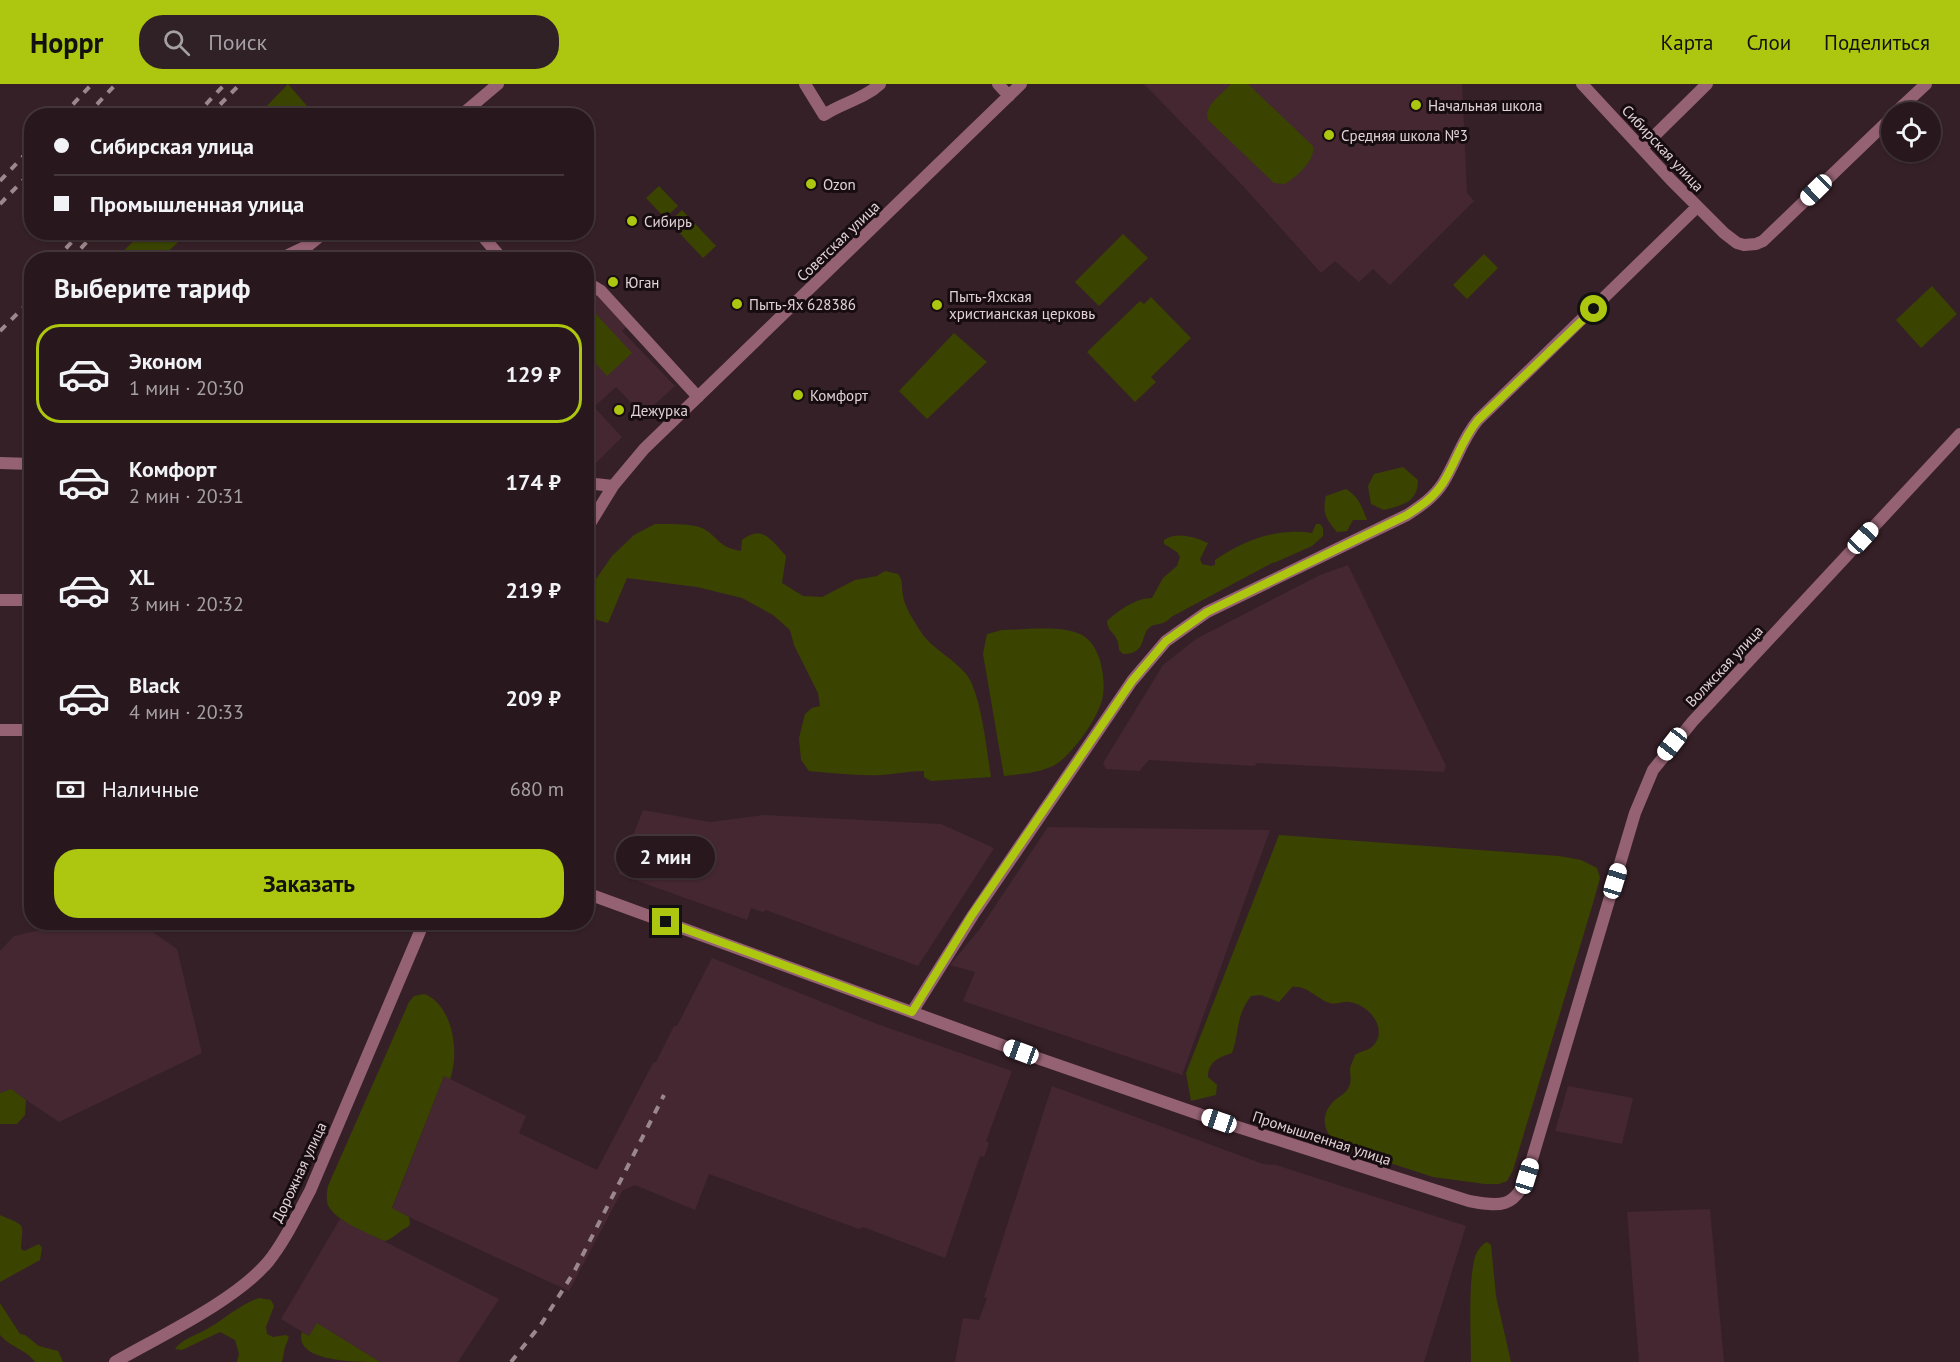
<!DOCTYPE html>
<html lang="ru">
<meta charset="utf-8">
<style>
:root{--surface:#28181d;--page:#302126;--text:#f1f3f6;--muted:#a5a0a4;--line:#44373b;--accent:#adc610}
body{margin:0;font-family:"PT Sans",sans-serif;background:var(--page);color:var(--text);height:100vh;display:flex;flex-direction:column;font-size:22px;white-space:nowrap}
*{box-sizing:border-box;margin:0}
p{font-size:20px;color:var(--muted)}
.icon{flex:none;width:33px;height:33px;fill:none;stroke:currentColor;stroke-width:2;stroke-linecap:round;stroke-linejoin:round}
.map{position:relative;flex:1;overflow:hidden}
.panel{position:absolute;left:24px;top:168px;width:570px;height:678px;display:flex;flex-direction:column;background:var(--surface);border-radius:24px;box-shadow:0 2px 4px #0004,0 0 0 2px var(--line)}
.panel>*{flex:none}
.guide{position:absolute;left:24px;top:24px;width:570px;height:132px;border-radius:24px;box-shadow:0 2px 4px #0004,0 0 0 2px var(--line);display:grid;align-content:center;height:132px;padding:0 30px;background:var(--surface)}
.buttons{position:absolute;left:1881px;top:18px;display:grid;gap:12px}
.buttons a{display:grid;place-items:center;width:60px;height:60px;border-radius:50%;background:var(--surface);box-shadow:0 2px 4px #0004,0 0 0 2px var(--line);font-size:30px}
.end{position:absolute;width:27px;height:27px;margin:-14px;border:8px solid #adc610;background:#111;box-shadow:0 0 0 3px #111}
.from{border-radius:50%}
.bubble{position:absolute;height:42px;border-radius:21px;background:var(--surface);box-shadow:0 2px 4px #0004,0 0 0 2px var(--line);font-size:20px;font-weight:700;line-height:42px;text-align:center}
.car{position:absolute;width:18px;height:36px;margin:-18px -9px;border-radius:8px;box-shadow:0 0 4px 2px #0007;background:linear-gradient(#fff 24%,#345 0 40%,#fff 0 76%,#345 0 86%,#fff 0)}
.guide b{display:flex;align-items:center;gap:21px;height:57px;font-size:22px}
.guide b+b{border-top:2px solid var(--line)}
.guide i{width:15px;height:15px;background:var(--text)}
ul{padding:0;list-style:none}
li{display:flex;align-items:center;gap:18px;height:99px;margin:0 12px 9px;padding:0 18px;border:3px solid transparent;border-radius:24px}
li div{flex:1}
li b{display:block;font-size:22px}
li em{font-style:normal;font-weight:700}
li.current{border-color:var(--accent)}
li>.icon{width:54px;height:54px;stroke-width:1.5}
h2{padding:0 30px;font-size:27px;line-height:72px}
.pay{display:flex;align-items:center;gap:15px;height:66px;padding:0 30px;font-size:22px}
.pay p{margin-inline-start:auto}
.action{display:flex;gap:12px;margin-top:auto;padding:12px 30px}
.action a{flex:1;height:69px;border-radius:24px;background:var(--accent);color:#111;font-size:24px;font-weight:700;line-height:69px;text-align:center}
header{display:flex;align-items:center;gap:36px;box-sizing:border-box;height:84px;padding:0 30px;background:var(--accent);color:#111}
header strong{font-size:28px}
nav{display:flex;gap:33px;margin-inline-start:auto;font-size:21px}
.search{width:420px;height:54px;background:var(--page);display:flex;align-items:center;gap:15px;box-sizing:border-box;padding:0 21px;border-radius:24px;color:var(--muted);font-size:22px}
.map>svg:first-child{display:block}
.built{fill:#442731}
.green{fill:#3a4400}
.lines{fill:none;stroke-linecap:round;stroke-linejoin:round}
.minor{stroke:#956273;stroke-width:12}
.rail{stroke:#9a888d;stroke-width:4;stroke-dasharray:8 8;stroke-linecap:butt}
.route{stroke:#adc610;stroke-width:8}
.poi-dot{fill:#adc610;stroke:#170d10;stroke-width:2}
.labels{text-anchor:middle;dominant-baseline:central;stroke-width:6;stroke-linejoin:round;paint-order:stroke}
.poi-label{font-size:15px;fill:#e2d2d7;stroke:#170d10;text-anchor:start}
.street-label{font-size:15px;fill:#e2d2d7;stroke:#170d10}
</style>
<header>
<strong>Hoppr</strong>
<div class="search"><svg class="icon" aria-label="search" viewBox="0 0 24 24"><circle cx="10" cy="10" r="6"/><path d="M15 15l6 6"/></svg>Поиск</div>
<nav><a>Карта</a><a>Слои</a><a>Поделиться</a></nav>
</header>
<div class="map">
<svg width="1960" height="1278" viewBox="0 0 1960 1278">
<rect width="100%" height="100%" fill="#362027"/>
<!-- built -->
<path class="built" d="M1144,0H1462L1467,109L1475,118H1473L1390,201L1373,185L1359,198L1335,177L1321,189L1243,102Z
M587,203H589L626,243L622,247L675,302L643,331L616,303L594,323L622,353L587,388Z
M1348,481L1446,682L1444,688L1256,679L1255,682L1149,676L1139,687L1106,685L1103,679L1163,581L1196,555L1320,491Z
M643,726L710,738L764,731L941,740L994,764L918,882L766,826L763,828L751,824L747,836L618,790Z
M1048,743L1270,746L1182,991L963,917L975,888L950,881L979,846Z
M71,839H115L150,846L177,865L202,969L59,1038L11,1006L0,1009V867L14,852Z
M712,874L877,940L1012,987L986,1057L989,1059L984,1073L980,1072L945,1174L863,1143L859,1145L709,1090L695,1126L635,1101L622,1107L569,1207L392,1125L444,992L526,1032L519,1049L597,1086L653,979L656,978L674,942H677Z
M1052,1002L1263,1080L1276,1081L1466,1142L1424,1278H955L963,1234L979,1236L987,1214L984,1213Z
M1568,1002L1633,1014L1622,1060L1555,1047Z
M1710,1125L1724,1278H1639L1627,1128Z
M340,1135L499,1215L458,1278H380L318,1240L309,1252L281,1235Z"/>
<!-- green -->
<path class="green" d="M288,0L313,29L311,32L261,31L264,29L262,27Z
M1231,0H1248L1313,62C1316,76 1296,93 1285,100L1274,99L1208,36C1203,22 1222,10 1231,0Z
M659,102L678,122L665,134L646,114Z
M682,126L716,162L703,174L669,138Z
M142,149V148L188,149L160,175H115Z
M1123,150L1148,174L1099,222L1075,198Z
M1484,170L1498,184L1467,215L1453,201Z
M1932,202L1957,230L1921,264L1896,236Z
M1151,213L1191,254L1151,293L1156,298L1135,318L1087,268L1140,217L1144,220Z
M587,222L593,230L595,229L632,269L607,292L587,270Z
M954,249L987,278L927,335L899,307Z
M1403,383L1418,396C1418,418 1403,421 1384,426L1371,420L1368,402L1374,390Z
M1346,405C1359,413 1362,423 1367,436H1353L1347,447L1337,448C1326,435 1322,429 1326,412Z
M655,440C668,440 693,439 704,445C719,454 718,463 741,467L742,456C763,440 772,457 786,472L782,499L803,512L822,513L855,496L877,492L885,487L898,490C904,498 901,503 903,512C905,524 913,535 919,545C931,565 951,572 966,590C981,608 987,668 991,693L931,697L924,693V687C909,687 896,690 881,691C857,692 833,689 809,687L801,676L799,654L805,630L812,624L820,622L818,609L794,561L790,546L773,531L742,514L697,503L627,494L608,539L597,536L587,528V508L612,472L634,451Z
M1316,440H1320L1323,444V452L1312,462L1276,478L1272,479L1171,533C1163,543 1155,538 1149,544C1140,552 1147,570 1123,570L1119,566C1119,549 1108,550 1107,537C1119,526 1136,514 1152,514L1163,494L1177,482L1180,473L1177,468L1164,460V456C1176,447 1196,453 1208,459L1200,475L1202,480L1211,482L1215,481V476C1245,456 1276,444 1312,449Z
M1002,546C1026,546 1058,541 1080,550C1101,559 1107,597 1102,616C1097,635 1071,673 1053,682C1038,689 1020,690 1004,692L983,570L987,550Z
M1279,751L1559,772L1581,776L1597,784L1600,794L1593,819L1513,1086L1507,1097L1499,1100H1485L1433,1093L1341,1063C1326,1052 1318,1035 1332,1019C1337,1013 1345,1011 1349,1003C1352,996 1350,991 1350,984C1351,980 1354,975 1355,971C1360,967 1367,967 1372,963C1390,946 1369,920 1349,918C1343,917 1337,921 1330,919C1316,915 1308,901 1292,903L1279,918L1261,911L1251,912C1235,933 1240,947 1232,969C1220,973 1208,977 1208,993L1217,1001L1216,1011L1191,1017L1186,989Z
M424,910C453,920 460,970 450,995L444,992L392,1124L409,1133L410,1140L408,1143C399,1146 394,1155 384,1157C368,1149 335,1137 328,1121C326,1116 327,1108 328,1102L409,918L414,912Z
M11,1005L26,1016L25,1031L17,1040H0V1009Z
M0,1131C28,1143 22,1138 21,1165L24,1167L39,1160L42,1164L40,1176L0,1198Z
M1487,1158L1491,1161L1496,1212L1511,1278H1471C1471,1250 1468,1198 1475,1173C1477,1167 1481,1161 1487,1158Z
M259,1214L271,1216L274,1222L266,1243L267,1250L273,1253L286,1251L289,1253L285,1263L282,1278H237L239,1270L235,1256L220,1248L182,1266L175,1265C183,1254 195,1252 207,1245C225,1235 239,1221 259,1214Z
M0,1219L20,1250L25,1251L39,1262L58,1267L63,1278H35C26,1265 11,1264 0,1251Z
M317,1239L380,1278C357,1278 293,1278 302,1248L309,1252Z"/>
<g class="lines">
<!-- minor -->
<path class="minor" d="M805,0L824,31C842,19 864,15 880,0
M998,0L1009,12
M1582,0L1671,96L1724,149L1737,159L1744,161L1756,160L1763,157L1892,33
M1896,28L1926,0
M460,32L498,0
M1642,64L1707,0
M479,148L503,176
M278,176L309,161L325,148
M586,198L601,207L698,313
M0,379L32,380
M586,399L613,402
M586,446L613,402L644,365L1021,0
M0,516H32
M0,646H32
M586,809L1043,976L1219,1037L1469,1117C1500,1123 1515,1124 1527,1092L1635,729L1653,686L1693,637L1960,350
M912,928L973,831L1132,597L1166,557L1207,528L1407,431C1421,422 1434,413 1443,399C1456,378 1462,355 1478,336L1697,123
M115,1278C160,1252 235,1217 268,1178C285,1157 297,1131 310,1107L424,838"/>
<!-- rail -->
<path class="rail" d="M62,32L92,0
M86,32L116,0
M195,32L225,0
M209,32L240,0
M0,97L32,63
M0,120L32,87
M55,176L81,148
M70,176L96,148
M24,208L32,200
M0,247L32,215
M511,1278L542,1239L574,1188L664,1011"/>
</g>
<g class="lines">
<!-- route -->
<path class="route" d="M666,838L912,928L972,831L1132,597L1166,557L1207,528L1407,431C1421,422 1434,413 1443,399C1456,378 1462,355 1478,336L1594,225"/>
</g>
<!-- markers -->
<g class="poi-dot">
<circle cx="1416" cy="21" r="6"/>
<circle cx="1329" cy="51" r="6"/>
<circle cx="811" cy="100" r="6"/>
<circle cx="632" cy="137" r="6"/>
<circle cx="613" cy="198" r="6"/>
<circle cx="737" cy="220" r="6"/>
<circle cx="937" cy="221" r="6"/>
<circle cx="798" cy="311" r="6"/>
<circle cx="619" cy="326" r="6"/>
</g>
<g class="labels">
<!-- poi labels -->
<g class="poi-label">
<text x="1428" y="21">Начальная школа</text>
<text x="1341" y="51">Средняя школа №3</text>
<text x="823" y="100">Ozon</text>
<text x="644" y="137">Сибирь</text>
<text x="625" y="198">Юган</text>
<text x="949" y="212">Пыть-Яхская<tspan x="949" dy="17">христианская церковь</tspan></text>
<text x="749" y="220">Пыть-Ях 628386</text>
<text x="810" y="311">Комфорт</text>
<text x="631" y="326">Дежурка</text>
</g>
<!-- street labels -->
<g class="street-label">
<text transform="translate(1663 64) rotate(47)">Сибирская улица</text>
<text transform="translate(838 157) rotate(-44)">Советская улица</text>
<text transform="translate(1724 582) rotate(-47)">Волжская улица</text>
<text transform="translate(1322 1054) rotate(18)">Промышленная улица</text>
<text transform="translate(299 1088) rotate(-65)">Дорожная улица</text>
</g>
</g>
</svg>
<div class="buttons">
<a><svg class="icon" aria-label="locate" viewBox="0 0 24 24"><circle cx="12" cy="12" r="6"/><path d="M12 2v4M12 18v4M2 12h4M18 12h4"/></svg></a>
</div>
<i class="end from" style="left:1594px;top:225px"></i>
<i class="end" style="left:666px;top:838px"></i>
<div class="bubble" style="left:616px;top:752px;width:99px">2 мин</div>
<i class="car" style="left:1816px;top:106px;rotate:226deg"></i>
<i class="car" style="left:1863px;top:454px;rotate:43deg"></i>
<i class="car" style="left:1672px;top:660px;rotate:218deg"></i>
<i class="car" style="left:1615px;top:797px;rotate:17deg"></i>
<i class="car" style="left:1021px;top:968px;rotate:290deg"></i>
<i class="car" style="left:1219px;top:1037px;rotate:289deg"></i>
<i class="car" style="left:1527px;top:1092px;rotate:17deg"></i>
<div class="guide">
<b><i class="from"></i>Сибирская улица</b>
<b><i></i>Промышленная улица</b>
</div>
<section class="panel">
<h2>Выберите тариф</h2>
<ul>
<li class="current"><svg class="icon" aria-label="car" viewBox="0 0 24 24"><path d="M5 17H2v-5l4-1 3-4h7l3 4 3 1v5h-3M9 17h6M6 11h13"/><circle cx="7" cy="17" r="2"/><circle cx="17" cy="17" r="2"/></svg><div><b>Эконом</b><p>1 мин · 20:30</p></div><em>129 ₽</em></li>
<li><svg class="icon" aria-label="car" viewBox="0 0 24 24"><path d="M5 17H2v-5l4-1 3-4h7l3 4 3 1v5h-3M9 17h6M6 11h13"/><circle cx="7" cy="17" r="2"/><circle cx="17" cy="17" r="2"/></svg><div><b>Комфорт</b><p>2 мин · 20:31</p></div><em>174 ₽</em></li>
<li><svg class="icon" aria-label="car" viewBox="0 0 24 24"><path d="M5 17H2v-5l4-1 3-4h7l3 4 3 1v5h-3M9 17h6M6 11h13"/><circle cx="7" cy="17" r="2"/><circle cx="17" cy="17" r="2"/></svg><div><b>XL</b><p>3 мин · 20:32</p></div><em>219 ₽</em></li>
<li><svg class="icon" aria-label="car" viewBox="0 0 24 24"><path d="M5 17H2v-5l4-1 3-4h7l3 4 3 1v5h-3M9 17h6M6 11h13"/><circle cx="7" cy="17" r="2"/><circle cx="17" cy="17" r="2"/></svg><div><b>Black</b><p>4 мин · 20:33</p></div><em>209 ₽</em></li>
</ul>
<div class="pay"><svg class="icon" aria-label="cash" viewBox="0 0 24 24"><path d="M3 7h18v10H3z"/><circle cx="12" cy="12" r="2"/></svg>Наличные<p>680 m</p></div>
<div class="action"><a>Заказать</a></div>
</section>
</div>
